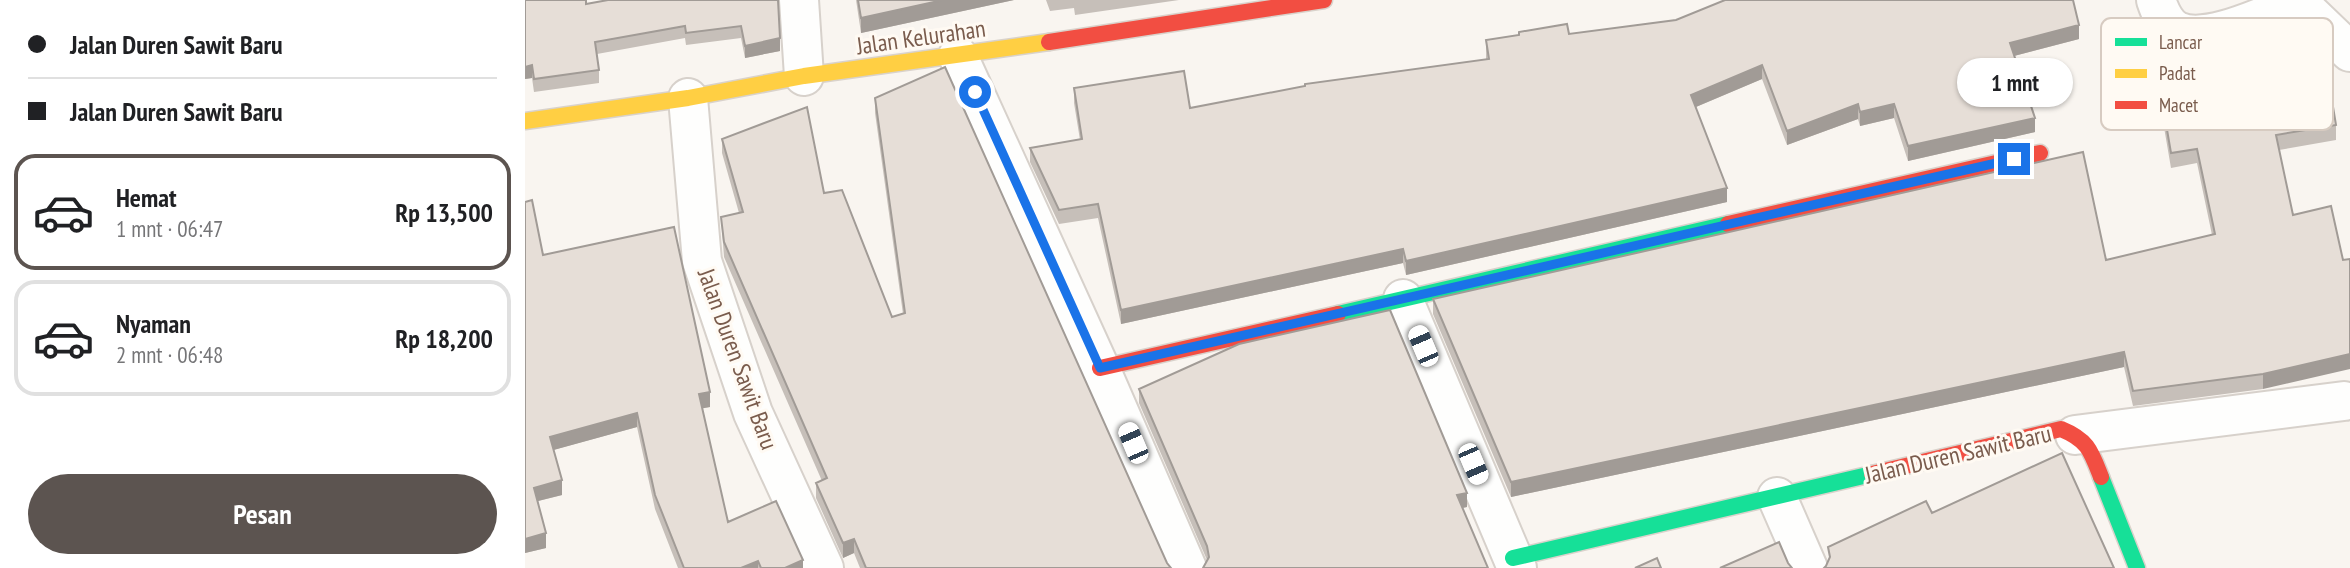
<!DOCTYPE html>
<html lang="id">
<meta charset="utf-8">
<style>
:root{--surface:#fff;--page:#f6f6f6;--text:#202124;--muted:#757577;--line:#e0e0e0;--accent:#5c5450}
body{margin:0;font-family:"PT Sans Narrow",sans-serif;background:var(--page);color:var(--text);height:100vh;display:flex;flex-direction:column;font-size:26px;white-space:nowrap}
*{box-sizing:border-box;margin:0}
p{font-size:23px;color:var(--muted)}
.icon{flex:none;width:38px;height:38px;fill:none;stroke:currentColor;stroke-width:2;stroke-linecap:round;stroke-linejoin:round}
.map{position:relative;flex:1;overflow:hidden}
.panel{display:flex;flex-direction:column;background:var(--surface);width:525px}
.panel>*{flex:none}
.guide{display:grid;align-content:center;height:154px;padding:0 28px;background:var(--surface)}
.end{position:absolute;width:32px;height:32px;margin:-16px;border:9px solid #1a73e8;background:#fff;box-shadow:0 0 0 4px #fff}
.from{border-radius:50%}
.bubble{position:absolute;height:49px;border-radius:24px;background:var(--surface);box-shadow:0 2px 5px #0004;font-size:23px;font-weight:700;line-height:49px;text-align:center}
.car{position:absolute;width:21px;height:42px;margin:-21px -10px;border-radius:9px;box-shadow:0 0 5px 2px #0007;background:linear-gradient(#fff 24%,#345 0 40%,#fff 0 76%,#345 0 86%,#fff 0)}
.guide b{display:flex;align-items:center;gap:24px;height:66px;font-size:26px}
.guide b+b{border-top:2px solid var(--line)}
.guide i{width:18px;height:18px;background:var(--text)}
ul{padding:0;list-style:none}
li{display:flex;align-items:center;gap:21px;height:116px;margin:0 14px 10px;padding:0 14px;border:4px solid var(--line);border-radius:21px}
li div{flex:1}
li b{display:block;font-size:26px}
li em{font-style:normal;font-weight:700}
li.on{border-color:var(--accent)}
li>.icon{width:63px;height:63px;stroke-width:1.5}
.button{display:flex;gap:14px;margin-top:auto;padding:14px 28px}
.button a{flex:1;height:80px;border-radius:42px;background:var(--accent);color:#fff;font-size:28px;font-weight:700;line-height:80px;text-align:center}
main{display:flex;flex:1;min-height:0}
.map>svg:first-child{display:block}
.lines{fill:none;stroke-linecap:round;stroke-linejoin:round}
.street-casing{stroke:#d7d1cb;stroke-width:42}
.fast-casing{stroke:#d9d2cb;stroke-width:19}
.slow-casing{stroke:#d9d2cb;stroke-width:19}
.jam-casing{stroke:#d9d2cb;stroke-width:19}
.street{stroke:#fefefd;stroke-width:38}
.fast{stroke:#16e098;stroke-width:16}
.slow{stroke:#ffcf43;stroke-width:16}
.jam{stroke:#f24e42;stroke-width:16}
.wall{fill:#c6bfb9}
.shaded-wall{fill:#a19b96}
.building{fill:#e6ded7;stroke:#a19b96;stroke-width:2}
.route{stroke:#1a73e8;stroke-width:9}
.labels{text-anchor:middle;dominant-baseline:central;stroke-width:6;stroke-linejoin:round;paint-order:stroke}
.street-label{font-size:24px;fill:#7a5c4d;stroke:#fffaf3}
.key{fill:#fffaf3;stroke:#d7cbc1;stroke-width:2}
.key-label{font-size:19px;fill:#7a5c4d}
</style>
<main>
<section class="panel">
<div class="guide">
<b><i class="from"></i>Jalan Duren Sawit Baru</b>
<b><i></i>Jalan Duren Sawit Baru</b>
</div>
<ul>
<li class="on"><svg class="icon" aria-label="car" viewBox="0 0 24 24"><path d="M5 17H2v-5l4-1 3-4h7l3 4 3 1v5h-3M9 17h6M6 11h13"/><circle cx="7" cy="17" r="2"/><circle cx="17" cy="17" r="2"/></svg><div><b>Hemat</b><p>1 mnt · 06:47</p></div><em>Rp 13,500</em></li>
<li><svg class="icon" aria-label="car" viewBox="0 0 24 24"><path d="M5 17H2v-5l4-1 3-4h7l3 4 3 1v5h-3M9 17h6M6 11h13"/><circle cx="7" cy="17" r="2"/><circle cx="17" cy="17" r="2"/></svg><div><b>Nyaman</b><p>2 mnt · 06:48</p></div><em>Rp 18,200</em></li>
</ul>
<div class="button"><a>Pesan</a></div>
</section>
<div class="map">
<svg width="1825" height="568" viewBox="0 0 1825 568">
<rect width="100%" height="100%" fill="#f9f5f0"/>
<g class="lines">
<!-- street casing -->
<g class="street-casing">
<path id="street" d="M274,0L279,76
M1631,0C1635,12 1640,25 1652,31C1682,45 1742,14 1772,3
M1771,0L1825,52
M433,56L575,368L662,568
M163,98L177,261L228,413L299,568
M878,299L992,568
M1550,435L1819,401
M1252,497L1283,568"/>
</g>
<!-- fast casing -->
<g class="fast-casing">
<path id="fast" d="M813,314L1203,224
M1576,477L1612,568
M988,558L1347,474"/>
</g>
<!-- slow casing -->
<g class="slow-casing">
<path id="slow" d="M0,121L163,98L279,76L524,42"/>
</g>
<!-- jam casing -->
<g class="jam-casing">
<path id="jam" d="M524,42L799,0
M1203,224L1515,153
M575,368L813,314
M1347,474L1536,429C1563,440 1566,451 1576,477"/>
</g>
<!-- street -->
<use href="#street" class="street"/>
<!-- fast -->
<use href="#fast" class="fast"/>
<!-- slow -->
<use href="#slow" class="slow"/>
<!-- jam -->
<use href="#jam" class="jam"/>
</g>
<!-- wall -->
<path class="wall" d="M0,0L61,4L253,0L255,51L220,58L216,38L161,45L160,38L72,54L74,70V83L9,92L7,78L0,79Z
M331,0H489L336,33Z
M521,0H654L550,15L549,8L525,11Z
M1044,34L1554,39L1489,56L1510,132L1383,161L1369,118L1335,126L1333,119L1262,145L1237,79L1171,107L1202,202L881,275L878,263L596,324L573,218L534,224L505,162V148L555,140L549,103V88L665,108L961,59V40Z
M1628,48L1811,125V140L1754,150L1738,389L1608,406L1599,367L986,497L908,314V299L1581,260L1687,235L1672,163L1646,168L1628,63Z
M350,98L642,563L646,568H335L329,553L318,558L291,498V483L297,481L199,257L196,217L214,213L197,153V139L299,193L367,317L378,314L350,113Z
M18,255L185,407L177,408L203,522L278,568H153L130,509L112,427L28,450L37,495L13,501L21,548L0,553Z
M614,389L942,507L682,560L614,403Z"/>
<!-- shaded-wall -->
<path class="shaded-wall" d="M418,0H489L336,33V18Z
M1554,25V39L1485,57V43Z
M255,38V51L220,58V46Z
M7,65V78L0,79V67Z
M1237,65V79L1166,109V95Z
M1333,104V119L1262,145V131Z
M1369,104V118L1335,126V112Z
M1510,118V132L1383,161V146Z
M1202,188V202L881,275V261Z
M878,249V263L596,324V310Z
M1599,352V367L986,497V482Z
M1825,354V369L1738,389V374Z
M185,392V407L174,409V394Z
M112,413V427L25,451V437Z
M37,480V495L9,502V488Z
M942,493V507L932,509V495Z
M21,533V548L0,553V539Z
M329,539V553L318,558V543Z
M278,560V568H260Z
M233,561V568H216Z"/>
<!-- building -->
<path class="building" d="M0,0H61V4L83,0H253L255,38L220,46L216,26L161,33L160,26L70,42L74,70L9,79L7,65L0,67Z
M333,0H418L336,18Z
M1200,0H1548L1554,25L1485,43L1510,118L1383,146L1369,104L1335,112L1333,104L1262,131L1237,65L1166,95L1202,188L881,261L878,249L596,310L573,204L534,210L505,148L557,139L549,88L659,71L665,108L780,86V84L964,59L961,40L994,35V32L1042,24L1044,34L1151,20Z
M1778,23L1797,40L1811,125L1751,135L1768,215L1806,206L1818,260L1825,259V354L1738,374L1608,391L1599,352L986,482L908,299L1558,152L1581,260L1690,234L1672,149L1646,153L1628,48L1683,41Z
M420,67L642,563L646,568H341L329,539L318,543L291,483L302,478L199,242L196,217L218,212L197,139L282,107L299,193L317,190L367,317L380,313L350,98Z
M7,200L18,255L149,227L185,392L174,394L203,522L251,501L278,560L260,568H236L233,561L216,568H159L130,495L112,413L25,437L37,480L9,488L21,533L0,539V202Z
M865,310L942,493L932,495L963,568H678L684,557L682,546L614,389L714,344Z
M1537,453L1589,568H1299L1301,566L1305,557L1303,547L1401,501L1407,513Z
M1254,542L1263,563L1267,568H1195Z
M1132,558L1136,568H1110Z"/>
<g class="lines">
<!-- route -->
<path class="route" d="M450,92L575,368L1489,159"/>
</g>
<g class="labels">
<!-- street labels -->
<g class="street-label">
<text transform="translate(396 37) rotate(-8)">Jalan Kelurahan</text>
<text transform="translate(213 359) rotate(70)">Jalan Duren Sawit Baru</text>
<text transform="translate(1433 454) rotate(-13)">Jalan Duren Sawit Baru</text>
</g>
</g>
<!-- legend -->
<rect x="1576" y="18" width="232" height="112" rx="10" class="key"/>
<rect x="1590" y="38" width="32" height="8" fill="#16e098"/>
<rect x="1590" y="69" width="32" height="9" fill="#ffcf43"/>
<rect x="1590" y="101" width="32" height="8" fill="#f24e42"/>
<g class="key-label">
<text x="1634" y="49">Lancar</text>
<text x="1634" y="80">Padat</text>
<text x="1634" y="112">Macet</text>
</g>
</svg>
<i class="end from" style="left:450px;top:92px"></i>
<i class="end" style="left:1489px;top:159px"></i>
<div class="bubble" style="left:1432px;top:58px;width:116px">1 mnt</div>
<i class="car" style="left:898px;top:346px;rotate:337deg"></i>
<i class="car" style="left:608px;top:443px;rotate:337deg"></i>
<i class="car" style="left:948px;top:464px;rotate:157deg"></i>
</div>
</main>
